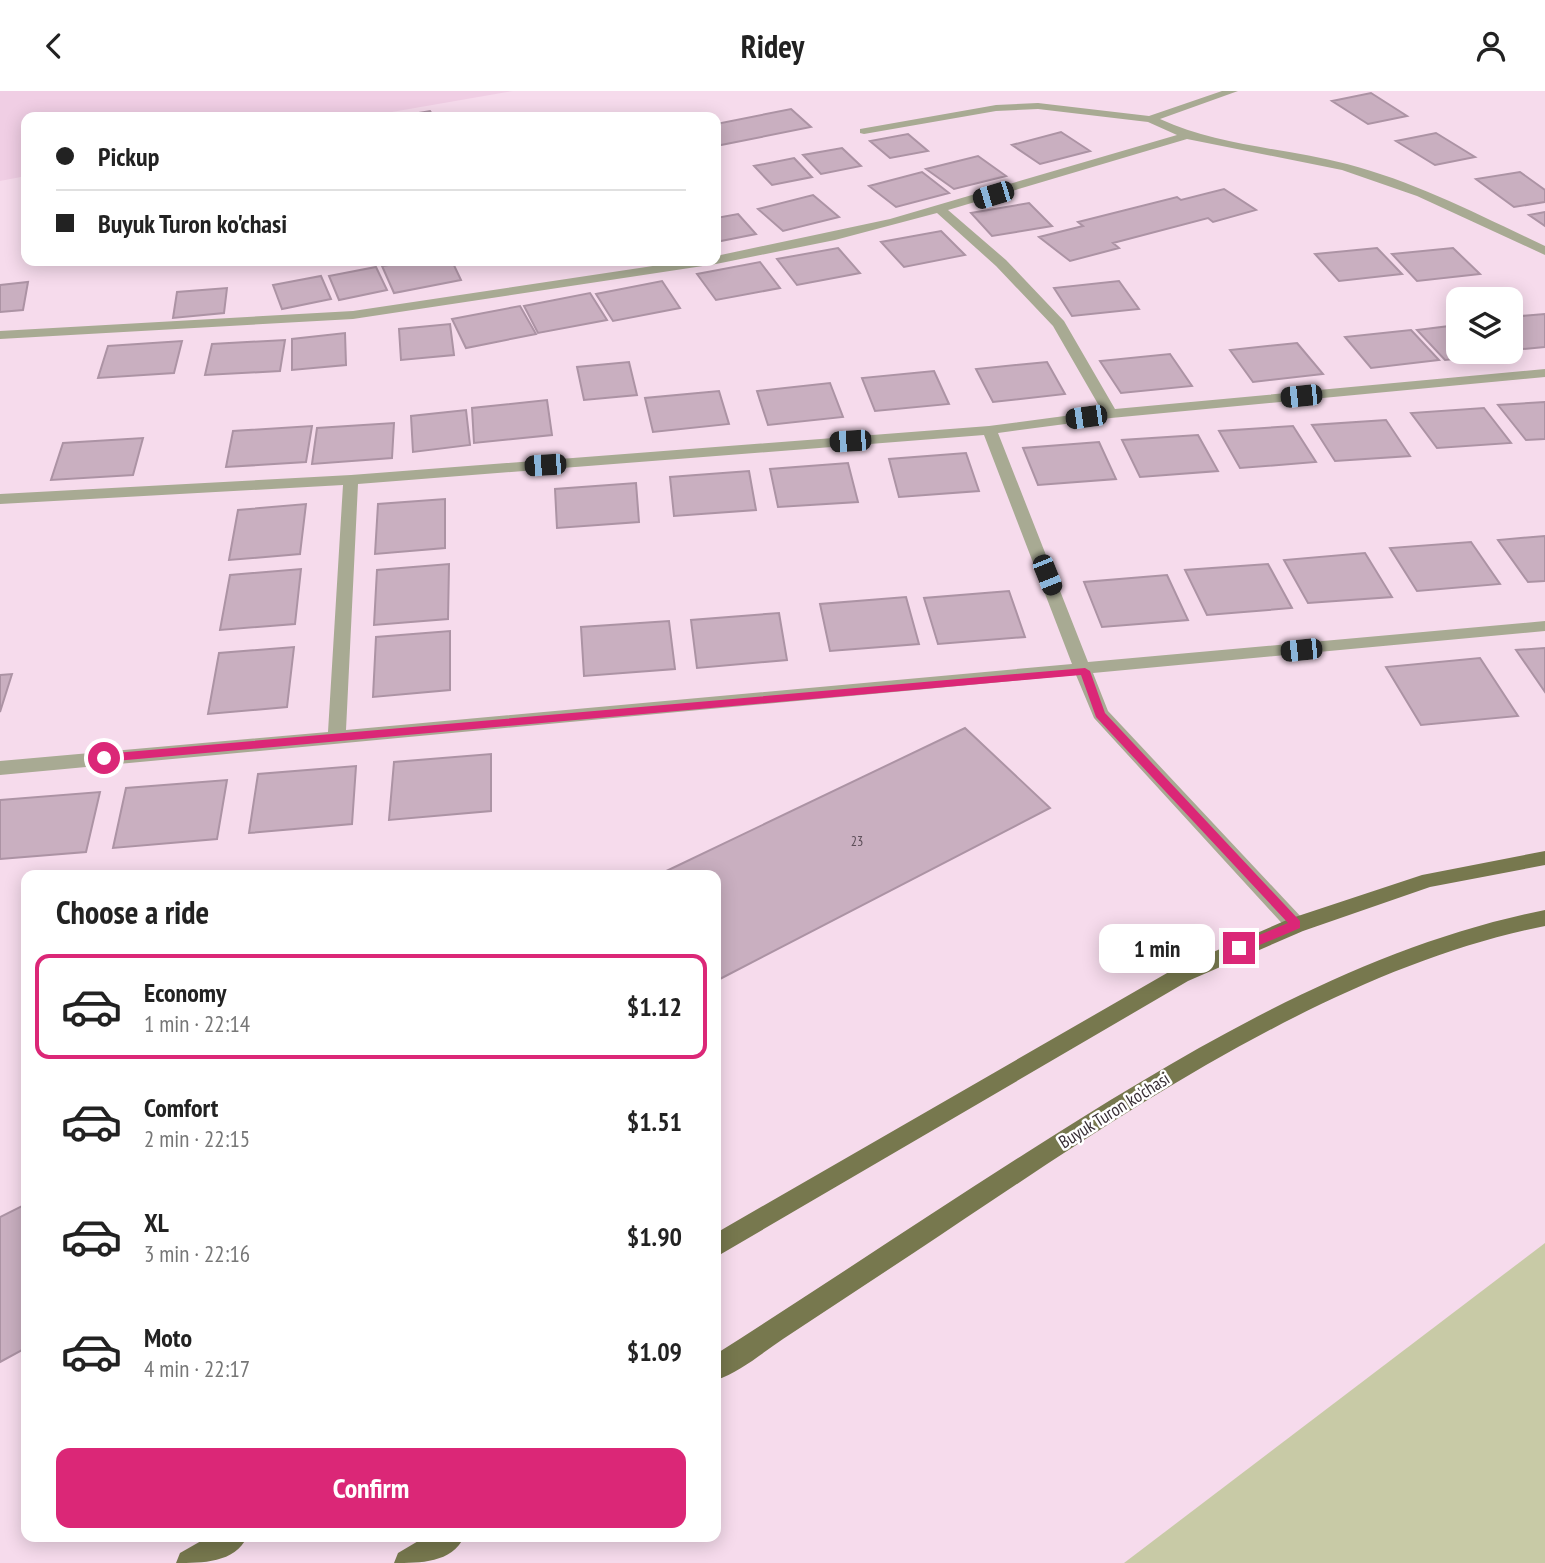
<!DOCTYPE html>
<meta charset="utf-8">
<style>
:root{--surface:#fff;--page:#f6f6f6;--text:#222;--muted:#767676;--line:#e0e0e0;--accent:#db2777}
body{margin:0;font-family:"PT Sans Narrow",sans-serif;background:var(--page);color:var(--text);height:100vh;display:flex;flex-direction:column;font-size:26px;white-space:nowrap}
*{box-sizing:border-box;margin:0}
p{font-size:23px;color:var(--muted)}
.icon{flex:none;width:38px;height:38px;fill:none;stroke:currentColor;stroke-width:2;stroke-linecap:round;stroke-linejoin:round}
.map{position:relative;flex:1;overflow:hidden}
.side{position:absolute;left:21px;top:779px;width:700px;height:672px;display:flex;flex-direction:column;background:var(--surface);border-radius:14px;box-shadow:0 4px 18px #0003}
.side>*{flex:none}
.guide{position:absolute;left:21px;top:21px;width:700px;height:154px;border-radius:14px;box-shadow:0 4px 18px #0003;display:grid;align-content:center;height:154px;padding:0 35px;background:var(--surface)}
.fabs{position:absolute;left:1446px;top:196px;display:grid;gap:14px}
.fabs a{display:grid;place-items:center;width:77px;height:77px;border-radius:14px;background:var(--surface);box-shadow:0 4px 18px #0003;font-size:35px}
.end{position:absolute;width:32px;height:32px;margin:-16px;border:9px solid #db2777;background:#fff;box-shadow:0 0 0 4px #fff}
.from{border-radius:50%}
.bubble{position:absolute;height:49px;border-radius:14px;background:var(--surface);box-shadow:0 4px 18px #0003;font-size:23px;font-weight:800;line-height:49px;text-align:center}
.car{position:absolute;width:21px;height:42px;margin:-21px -10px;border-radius:9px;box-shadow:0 0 5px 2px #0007;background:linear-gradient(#222 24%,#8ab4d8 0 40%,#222 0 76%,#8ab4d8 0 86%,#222 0)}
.guide b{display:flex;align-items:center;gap:24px;height:66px;font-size:26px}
.guide b+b{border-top:2px solid var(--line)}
.guide i{width:18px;height:18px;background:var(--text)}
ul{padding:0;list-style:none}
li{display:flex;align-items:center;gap:21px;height:105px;margin:0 14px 10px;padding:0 21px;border:4px solid transparent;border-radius:14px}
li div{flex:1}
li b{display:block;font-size:26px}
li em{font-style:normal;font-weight:800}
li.current{border-color:var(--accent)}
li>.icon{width:63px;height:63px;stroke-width:1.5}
h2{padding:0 35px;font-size:32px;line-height:84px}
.cta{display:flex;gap:14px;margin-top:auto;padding:14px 35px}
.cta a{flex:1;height:80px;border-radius:14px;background:var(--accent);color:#fff;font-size:28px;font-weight:800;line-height:80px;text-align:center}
header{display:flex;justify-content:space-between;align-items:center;height:91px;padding:0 35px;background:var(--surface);font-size:32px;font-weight:800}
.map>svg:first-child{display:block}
.built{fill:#f0cee4}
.green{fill:#c8caa6}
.building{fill:#c9afc0;stroke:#ac93a4;stroke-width:2}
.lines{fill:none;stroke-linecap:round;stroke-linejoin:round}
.minor{fill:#a8aa93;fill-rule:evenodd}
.primary{fill:#77784e;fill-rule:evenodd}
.route{fill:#db2777}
.labels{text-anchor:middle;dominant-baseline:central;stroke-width:5;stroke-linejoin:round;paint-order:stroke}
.number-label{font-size:14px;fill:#5c4e58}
.street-label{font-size:18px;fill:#382e35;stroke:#fff}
</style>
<header><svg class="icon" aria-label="back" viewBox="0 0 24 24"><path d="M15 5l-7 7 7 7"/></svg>Ridey<svg class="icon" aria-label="person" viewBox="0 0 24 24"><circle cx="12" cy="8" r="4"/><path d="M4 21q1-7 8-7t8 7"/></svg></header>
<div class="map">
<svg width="1545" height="1472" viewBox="0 0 1545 1472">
<rect width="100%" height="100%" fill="#f6dbec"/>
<!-- built -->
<path class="built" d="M0,0H513L363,26H26V85L0,90Z"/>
<!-- green -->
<path class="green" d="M1545,1152V1472H1124Z"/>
<!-- building -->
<path class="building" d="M1371,2L1407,25L1368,33L1332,10Z
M791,18L811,36L716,55V33Z
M430,20L434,26H395Z
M1061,41L1090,60L1040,73L1012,54Z
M1436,42L1475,66L1435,74L1396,50Z
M908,43L928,60L890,67L870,50Z
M842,57L861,75L821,83L803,64Z
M978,65L1006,85L954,98L926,78Z
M794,67L812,86L772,94L754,75Z
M922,81L949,102L896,116L869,95Z
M1520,81L1545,99V111L1514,116L1476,88Z
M1224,98L1256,119L1213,131L1208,127L1113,152L1119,157L1070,170L1039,146L1083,135L1078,131L1177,106L1181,109Z
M813,104L839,126L783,140L758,118Z
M1029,112L1052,135L992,145L971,122Z
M1545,121V135L1529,124Z
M738,123L756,143L716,151V127Z
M941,140L965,164L904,176L881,151Z
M838,157L860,182L797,194L777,168Z
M1377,157L1402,183L1339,190L1315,163Z
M1453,157L1480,183L1417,190L1392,163Z
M415,170H452L461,189L394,202L382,175Z
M760,171L780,197L716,209L697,183Z
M376,176L387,199L339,209L329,185Z
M321,185L331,208L282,218L273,194Z
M662,190L680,217L613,230L596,203Z
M1119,190L1139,218L1072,225L1054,197Z
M28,191L23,219L0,221V194Z
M227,197L224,222L173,227L177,201Z
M590,202L607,229L538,242L524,215Z
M520,215L536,243L466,257L452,228Z
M1545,223V256L1523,258L1510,246V226Z
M450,233L454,264L401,269L399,238Z
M1458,234V261L1513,262L1445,269L1417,239Z
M1411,239L1439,269L1371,277L1345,246Z
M345,242L346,274L292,279V248Z
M285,249L280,280L205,284L212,253Z
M182,250L174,282L98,287L108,255Z
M1297,252L1323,283L1253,291L1230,259Z
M1170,263L1192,295L1121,302L1100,270Z
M629,271L637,304L584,309L577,276Z
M1047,271L1065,303L993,311L976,278Z
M934,280L949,313L875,320L862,287Z
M830,292L843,326L768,334L757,300Z
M719,300L729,333L653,341L645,307Z
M547,309L552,344L474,352L472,317Z
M1545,311V348L1526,349L1498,314Z
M1484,317L1511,352L1437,357L1411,322Z
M466,319L470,354L413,361L411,325Z
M1386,329L1410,365L1335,370L1312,334Z
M394,332L392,367L312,373L317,337Z
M312,335L306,371L226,376L233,340Z
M1293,335L1316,371L1240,377L1219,340Z
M1198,344L1218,380L1140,386L1122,349Z
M143,347L133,384L51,389L63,352Z
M1099,351L1116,388L1038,394L1023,357Z
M966,362L979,400L899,406L889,368Z
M848,372L858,411L778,416L770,378Z
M749,380L756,419L674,425L670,386Z
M636,392L639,431L557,437L555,398Z
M445,408V457L375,463L378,413Z
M306,413L300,463L229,469L238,419Z
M1545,445V490L1528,491L1498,449Z
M1471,451L1500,493L1417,500L1390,457Z
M1365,462L1392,506L1308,512L1284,469Z
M449,473L448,528L374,534L377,479Z
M1268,473L1292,517L1207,524L1185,479Z
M301,478L295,533L220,539L230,484Z
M1167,484L1188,529L1102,536L1084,491Z
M1009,500L1025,546L938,553L924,507Z
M906,506L919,553L830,560L820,513Z
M779,522L787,569L697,577L691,529Z
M669,530L675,578L584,585L581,536Z
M450,540V599L373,606L376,546Z
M294,556L287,616L208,623L219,562Z
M1545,557V601L1516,559Z
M1480,567L1518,625L1421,634L1386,576Z
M12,583L0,621V584Z
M965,637L1050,717L716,890V784H658Z
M491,663V720L389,729L394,671Z
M356,675L352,733L249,742L258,683Z
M227,689L217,748L113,757L126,697Z
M100,701L86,761L0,768V709Z
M26,1113V1257L0,1271V1126Z"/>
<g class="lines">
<!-- minor -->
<path class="minor" d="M1222,0H1238L1160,28C1219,55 1285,57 1347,73C1416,91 1481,125 1545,155V164L1417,105L1342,79L1187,48L948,119L1006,169L1064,230L1115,318L1545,278V286L1111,327L998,342L1088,571L1545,530V540L1093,582L1108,620L1303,828L1306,834L1303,840H1289L1094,627L1076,584L0,684V670L328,641L343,394L0,413V403L351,384L989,335L1102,320L1053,235L996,175L937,122L835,149L716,173L353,228L0,248V240L353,220L686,170H716V165L890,128L1177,44L1148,31L1038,18L996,20L864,43L860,42V38L996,14L1038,12L1149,25ZM984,344L1072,573L346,639L358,393Z"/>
<!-- primary -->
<path class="primary" d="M1545,760V774L1430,796L1303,840L1188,890L716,1166V1142L1174,878L1289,828L1422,784Z
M1545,819V835C1323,879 1102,1037 915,1161C871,1190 827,1219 783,1248C762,1262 740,1281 716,1289V1263C820,1197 922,1128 1026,1062C1185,961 1358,856 1545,819Z
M208,1446H247C235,1472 202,1472 176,1472L180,1462Z
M425,1446H464C452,1472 420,1472 394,1472L398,1462Z"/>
</g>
<!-- route -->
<path class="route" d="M1085,577L1090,580L1105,622L1300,830V837L1243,861H1235V854L1288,832L1096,626L1081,584L104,671L98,667L104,663Z"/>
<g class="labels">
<!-- number labels -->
<g class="number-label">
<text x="857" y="750">23</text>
</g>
<!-- street labels -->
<g class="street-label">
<text transform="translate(1114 1019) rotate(-32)">Buyuk Turon ko'chasi</text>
</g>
</g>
</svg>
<div class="fabs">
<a><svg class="icon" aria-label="layers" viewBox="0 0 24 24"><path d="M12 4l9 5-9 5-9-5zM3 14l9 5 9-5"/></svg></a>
</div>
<i class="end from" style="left:104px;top:667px"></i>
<i class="end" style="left:1239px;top:857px"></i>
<div class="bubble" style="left:1099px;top:833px;width:116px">1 min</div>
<i class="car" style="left:993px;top:104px;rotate:253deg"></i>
<i class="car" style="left:1301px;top:305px;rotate:264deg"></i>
<i class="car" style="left:1086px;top:326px;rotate:262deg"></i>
<i class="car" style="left:850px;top:350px;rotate:266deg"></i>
<i class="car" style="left:545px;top:374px;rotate:266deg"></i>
<i class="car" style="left:1047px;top:484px;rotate:158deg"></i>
<i class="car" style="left:1301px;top:559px;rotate:264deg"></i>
<div class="guide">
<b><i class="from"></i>Pickup</b>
<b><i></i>Buyuk Turon ko'chasi</b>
</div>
<section class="side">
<h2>Choose a ride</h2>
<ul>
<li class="current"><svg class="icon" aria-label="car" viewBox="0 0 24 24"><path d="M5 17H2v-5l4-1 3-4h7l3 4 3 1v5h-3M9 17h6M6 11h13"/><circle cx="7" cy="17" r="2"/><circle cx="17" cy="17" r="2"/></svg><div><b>Economy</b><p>1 min · 22:14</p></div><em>$1.12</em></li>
<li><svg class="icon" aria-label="car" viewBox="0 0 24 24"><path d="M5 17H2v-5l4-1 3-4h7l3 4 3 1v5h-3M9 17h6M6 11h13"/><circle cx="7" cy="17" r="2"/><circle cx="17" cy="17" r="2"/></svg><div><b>Comfort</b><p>2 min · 22:15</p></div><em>$1.51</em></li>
<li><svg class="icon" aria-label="car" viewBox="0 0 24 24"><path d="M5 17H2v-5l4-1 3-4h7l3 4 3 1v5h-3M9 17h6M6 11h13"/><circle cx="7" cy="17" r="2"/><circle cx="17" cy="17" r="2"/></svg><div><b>XL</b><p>3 min · 22:16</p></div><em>$1.90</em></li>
<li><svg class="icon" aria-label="car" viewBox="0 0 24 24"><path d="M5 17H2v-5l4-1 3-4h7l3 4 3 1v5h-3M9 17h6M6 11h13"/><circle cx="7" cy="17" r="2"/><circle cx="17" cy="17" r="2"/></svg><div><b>Moto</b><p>4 min · 22:17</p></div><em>$1.09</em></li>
</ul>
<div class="cta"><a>Confirm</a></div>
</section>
</div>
